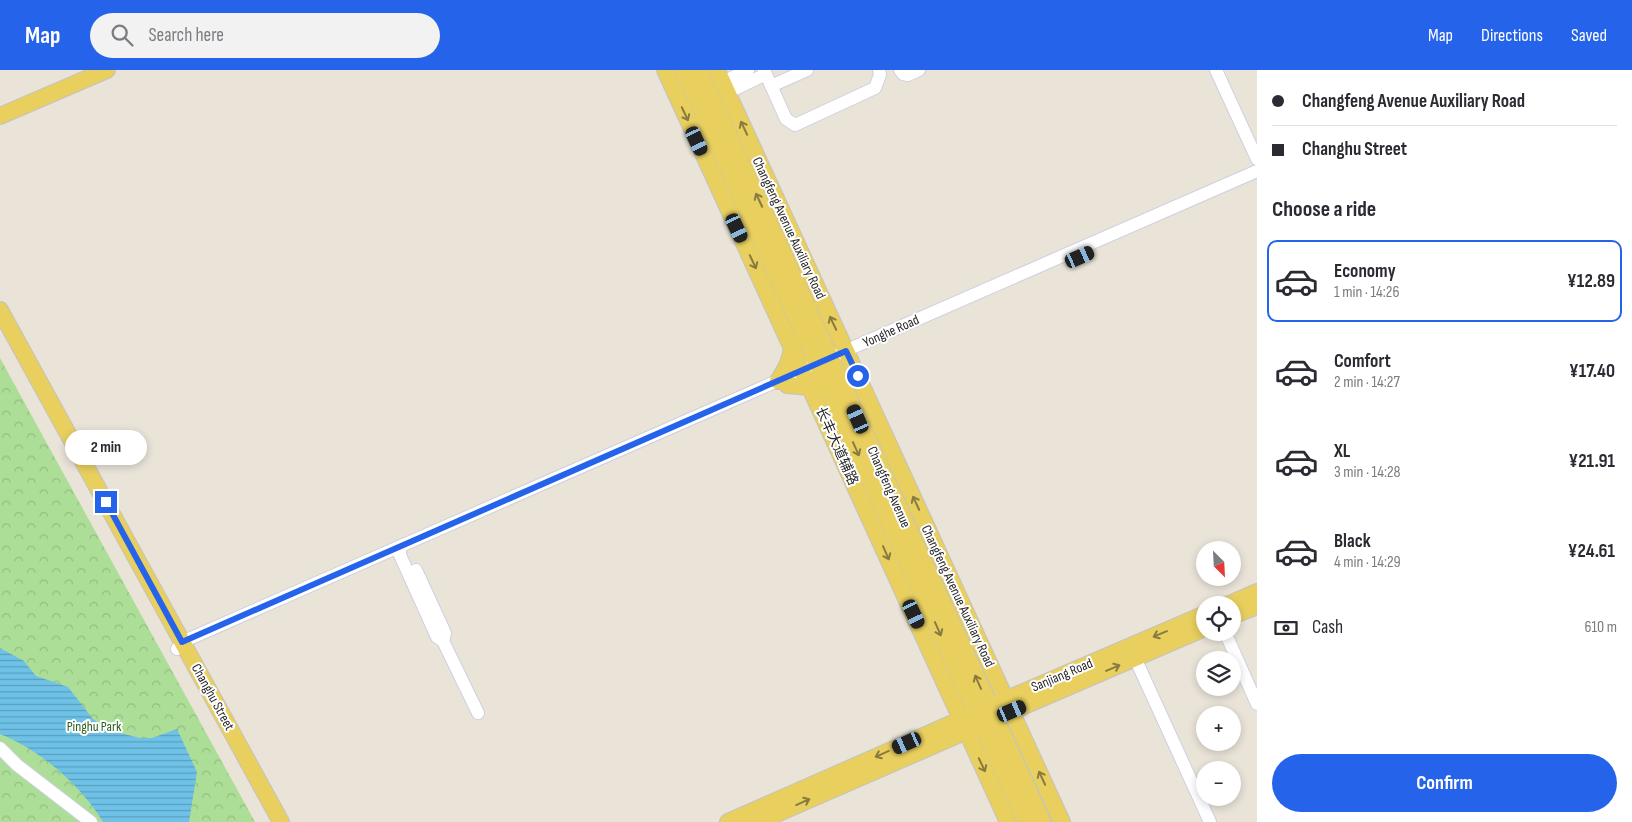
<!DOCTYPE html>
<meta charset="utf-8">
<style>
:root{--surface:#fff;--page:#f2f2f3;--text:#2b2b33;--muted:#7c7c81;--line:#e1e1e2;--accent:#2563eb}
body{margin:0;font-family:"Sofia Sans Condensed","Noto Sans SC",sans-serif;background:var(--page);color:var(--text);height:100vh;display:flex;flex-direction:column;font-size:19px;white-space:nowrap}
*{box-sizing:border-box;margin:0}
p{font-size:16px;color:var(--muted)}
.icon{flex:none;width:28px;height:28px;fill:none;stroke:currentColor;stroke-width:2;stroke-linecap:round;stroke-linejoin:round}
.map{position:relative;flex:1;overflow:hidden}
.sheet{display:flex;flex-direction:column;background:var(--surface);width:375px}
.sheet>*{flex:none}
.banner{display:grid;align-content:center;height:110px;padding:0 15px;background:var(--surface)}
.needle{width:32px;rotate:156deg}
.fabs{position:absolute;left:1196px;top:471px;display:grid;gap:10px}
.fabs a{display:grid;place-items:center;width:45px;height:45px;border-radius:50%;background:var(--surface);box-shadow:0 2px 8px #0003;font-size:25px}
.end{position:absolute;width:22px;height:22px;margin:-11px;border:6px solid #2563eb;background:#fff;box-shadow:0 0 0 2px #fff}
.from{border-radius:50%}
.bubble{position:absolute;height:35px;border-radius:18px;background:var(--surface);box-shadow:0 2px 8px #0003;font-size:16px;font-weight:700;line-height:35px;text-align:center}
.car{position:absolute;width:15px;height:30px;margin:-15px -8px;border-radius:6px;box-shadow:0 0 4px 1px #0007;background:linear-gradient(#222 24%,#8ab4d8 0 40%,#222 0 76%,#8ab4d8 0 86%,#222 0)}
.banner b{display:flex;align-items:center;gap:18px;height:48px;font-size:19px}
.banner b+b{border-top:1px solid var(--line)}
.banner i{width:12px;height:12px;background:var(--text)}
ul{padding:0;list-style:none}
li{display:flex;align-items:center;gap:15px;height:82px;margin:0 10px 8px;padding:0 5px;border:2px solid transparent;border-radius:10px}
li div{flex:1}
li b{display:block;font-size:19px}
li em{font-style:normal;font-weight:700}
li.active{border-color:var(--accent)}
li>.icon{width:45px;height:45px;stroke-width:1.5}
h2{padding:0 15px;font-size:22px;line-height:60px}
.pay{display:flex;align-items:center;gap:12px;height:55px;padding:0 15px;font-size:19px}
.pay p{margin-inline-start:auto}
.primary-button{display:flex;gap:10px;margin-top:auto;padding:10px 15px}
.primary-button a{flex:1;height:58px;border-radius:30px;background:var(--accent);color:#fff;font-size:20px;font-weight:700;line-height:58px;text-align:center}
header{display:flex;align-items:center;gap:30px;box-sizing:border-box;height:70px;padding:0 25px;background:var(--accent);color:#fff}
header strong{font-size:24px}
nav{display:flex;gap:28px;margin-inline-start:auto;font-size:18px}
.search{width:350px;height:45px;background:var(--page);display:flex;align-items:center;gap:12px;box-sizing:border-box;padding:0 18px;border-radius:28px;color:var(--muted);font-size:19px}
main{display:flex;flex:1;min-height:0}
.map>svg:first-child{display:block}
.forest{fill:url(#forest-crowns)}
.water{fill:url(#water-rules)}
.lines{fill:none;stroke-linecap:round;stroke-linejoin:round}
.minor-casing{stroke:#ced0df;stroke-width:14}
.major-casing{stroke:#c3c3c3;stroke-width:18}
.minor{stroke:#fff;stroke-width:12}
.major{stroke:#e8cf5e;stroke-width:16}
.oneway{stroke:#887b42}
.route{stroke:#2563eb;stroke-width:6}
.labels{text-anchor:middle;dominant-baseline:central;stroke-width:4;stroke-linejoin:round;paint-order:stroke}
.street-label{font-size:14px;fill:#272727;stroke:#fff}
.park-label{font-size:14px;fill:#275e1c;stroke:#fff}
</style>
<header>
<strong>Map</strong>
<div class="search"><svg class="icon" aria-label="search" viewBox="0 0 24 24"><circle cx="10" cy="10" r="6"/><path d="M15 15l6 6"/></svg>Search here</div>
<nav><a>Map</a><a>Directions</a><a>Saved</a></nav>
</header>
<main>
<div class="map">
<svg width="1257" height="752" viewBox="0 0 1257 752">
<defs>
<pattern id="forest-crowns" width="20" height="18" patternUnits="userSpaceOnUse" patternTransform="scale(1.25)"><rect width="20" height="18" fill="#acde97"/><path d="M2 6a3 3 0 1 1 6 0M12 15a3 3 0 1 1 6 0" fill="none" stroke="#94be82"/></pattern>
<pattern id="water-rules" width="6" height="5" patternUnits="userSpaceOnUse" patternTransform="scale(1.25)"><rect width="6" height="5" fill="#6fc2e7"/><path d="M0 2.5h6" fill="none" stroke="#5b9ebb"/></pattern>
</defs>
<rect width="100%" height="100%" fill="#e9e3d8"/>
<!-- forest -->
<path class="forest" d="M0,288L255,752H0Z"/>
<!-- water -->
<path class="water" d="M0,578L24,591L36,606L68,617L93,649L108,660L140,668H152L177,659L197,702L189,752H103C81,715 40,680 0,664Z"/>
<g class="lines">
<!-- minor casing -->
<g class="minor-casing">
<path id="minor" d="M748,0L729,9L725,18L733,20L766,4
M764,0L786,49L795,55L875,18L880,5L879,0
M900,0L903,4L908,5L919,0
M1216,0L1257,89
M771,16L807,0
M838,284L1257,101
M400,476V485L437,567L443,571L478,643
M416,500L445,563L443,571
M1225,562L1257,634
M177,579L182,572L809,297
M1135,588L1210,752
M0,678L17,695L91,752"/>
</g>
<!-- major casing -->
<g class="major-casing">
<path id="major" d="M665,0L1008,752
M683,0L1026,752
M699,0L1043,752
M717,0L1062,752
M0,46L107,0
M0,240L281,752
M778,311C786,299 791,290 792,275
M787,315L820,318
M1227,535L1257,522
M1232,546L1257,536
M998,633L1205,544
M1003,645L1205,558
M728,752L971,645
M758,752L976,657"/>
</g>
<!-- minor -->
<use href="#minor" class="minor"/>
<!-- major -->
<use href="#major" class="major"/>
</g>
<!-- one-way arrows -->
<defs><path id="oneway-shaft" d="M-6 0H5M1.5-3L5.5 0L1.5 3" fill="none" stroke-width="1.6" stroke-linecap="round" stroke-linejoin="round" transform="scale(1.25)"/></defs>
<g class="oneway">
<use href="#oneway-shaft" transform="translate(685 44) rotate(65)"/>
<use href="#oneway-shaft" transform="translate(744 58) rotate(-115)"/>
<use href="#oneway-shaft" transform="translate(759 130) rotate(-115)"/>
<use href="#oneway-shaft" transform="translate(753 192) rotate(65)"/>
<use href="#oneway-shaft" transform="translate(833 253) rotate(-115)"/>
<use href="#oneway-shaft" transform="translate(856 379) rotate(66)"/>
<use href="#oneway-shaft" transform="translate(916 433) rotate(-115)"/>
<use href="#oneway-shaft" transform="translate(886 483) rotate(66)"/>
<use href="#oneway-shaft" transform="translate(938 559) rotate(66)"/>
<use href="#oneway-shaft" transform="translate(1160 564) rotate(157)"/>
<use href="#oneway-shaft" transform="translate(1113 598) rotate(-23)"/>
<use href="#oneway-shaft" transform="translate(978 612) rotate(-114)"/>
<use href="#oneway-shaft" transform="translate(882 684) rotate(156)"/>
<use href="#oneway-shaft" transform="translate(982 695) rotate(65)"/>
<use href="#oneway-shaft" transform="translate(1042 708) rotate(-115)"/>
<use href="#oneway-shaft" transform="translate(803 732) rotate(-24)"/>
</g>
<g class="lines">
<!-- route -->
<path class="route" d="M106,432L182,572L846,281L858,306"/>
</g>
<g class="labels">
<!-- street labels -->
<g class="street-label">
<text transform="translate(789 158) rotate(65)">Changfeng Avenue Auxiliary Road</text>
<text transform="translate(891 261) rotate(-24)">Yonghe Road</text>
<text transform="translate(837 376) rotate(66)">长丰大道辅路</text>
<text transform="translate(889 417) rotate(66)">Changfeng Avenue</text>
<text transform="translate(958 526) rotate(65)">Changfeng Avenue Auxiliary Road</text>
<text transform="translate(1062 605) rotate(-23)">Sanjiang Road</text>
<text transform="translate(213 627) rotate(61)">Changhu Street</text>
</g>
<!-- park labels -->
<g class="park-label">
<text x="94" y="656">Pinghu Park</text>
</g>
</g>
</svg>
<div class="fabs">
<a><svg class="needle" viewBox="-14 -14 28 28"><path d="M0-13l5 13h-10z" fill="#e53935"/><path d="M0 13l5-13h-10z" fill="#7c7c81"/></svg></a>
<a><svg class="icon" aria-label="locate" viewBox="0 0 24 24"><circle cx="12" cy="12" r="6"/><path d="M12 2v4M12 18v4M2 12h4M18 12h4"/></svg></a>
<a><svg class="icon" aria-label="layers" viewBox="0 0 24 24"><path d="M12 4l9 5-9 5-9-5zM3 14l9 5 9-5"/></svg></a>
<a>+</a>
<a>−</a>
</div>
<i class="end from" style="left:858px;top:306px"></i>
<i class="end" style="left:106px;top:432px"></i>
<div class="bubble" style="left:65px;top:360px;width:82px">2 min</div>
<i class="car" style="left:697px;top:71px;rotate:155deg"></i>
<i class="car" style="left:737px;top:158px;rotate:155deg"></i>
<i class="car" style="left:1080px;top:187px;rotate:66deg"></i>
<i class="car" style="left:858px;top:349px;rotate:336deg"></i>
<i class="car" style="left:914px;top:544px;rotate:155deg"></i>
<i class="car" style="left:1012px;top:641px;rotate:67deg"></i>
<i class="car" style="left:907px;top:673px;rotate:246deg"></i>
</div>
<section class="sheet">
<div class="banner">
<b><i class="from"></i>Changfeng Avenue Auxiliary Road</b>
<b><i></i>Changhu Street</b>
</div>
<h2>Choose a ride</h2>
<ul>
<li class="active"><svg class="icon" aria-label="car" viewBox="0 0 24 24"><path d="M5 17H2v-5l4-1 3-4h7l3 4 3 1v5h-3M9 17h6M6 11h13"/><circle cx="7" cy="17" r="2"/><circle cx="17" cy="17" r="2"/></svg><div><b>Economy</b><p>1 min · 14:26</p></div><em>¥12.89</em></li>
<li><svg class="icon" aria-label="car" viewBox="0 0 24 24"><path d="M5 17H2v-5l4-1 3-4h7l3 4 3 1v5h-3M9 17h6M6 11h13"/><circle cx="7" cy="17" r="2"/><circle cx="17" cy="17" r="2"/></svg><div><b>Comfort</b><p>2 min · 14:27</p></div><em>¥17.40</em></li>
<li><svg class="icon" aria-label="car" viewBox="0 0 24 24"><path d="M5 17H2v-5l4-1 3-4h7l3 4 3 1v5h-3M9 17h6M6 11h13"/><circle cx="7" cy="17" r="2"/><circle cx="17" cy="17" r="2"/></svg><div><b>XL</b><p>3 min · 14:28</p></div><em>¥21.91</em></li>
<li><svg class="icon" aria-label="car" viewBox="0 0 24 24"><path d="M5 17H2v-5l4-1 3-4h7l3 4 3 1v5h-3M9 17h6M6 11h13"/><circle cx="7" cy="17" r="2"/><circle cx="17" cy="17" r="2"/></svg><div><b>Black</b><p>4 min · 14:29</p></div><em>¥24.61</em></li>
</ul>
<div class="pay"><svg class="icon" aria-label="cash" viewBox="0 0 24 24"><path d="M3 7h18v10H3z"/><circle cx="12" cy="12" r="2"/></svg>Cash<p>610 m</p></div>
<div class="primary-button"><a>Confirm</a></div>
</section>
</main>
